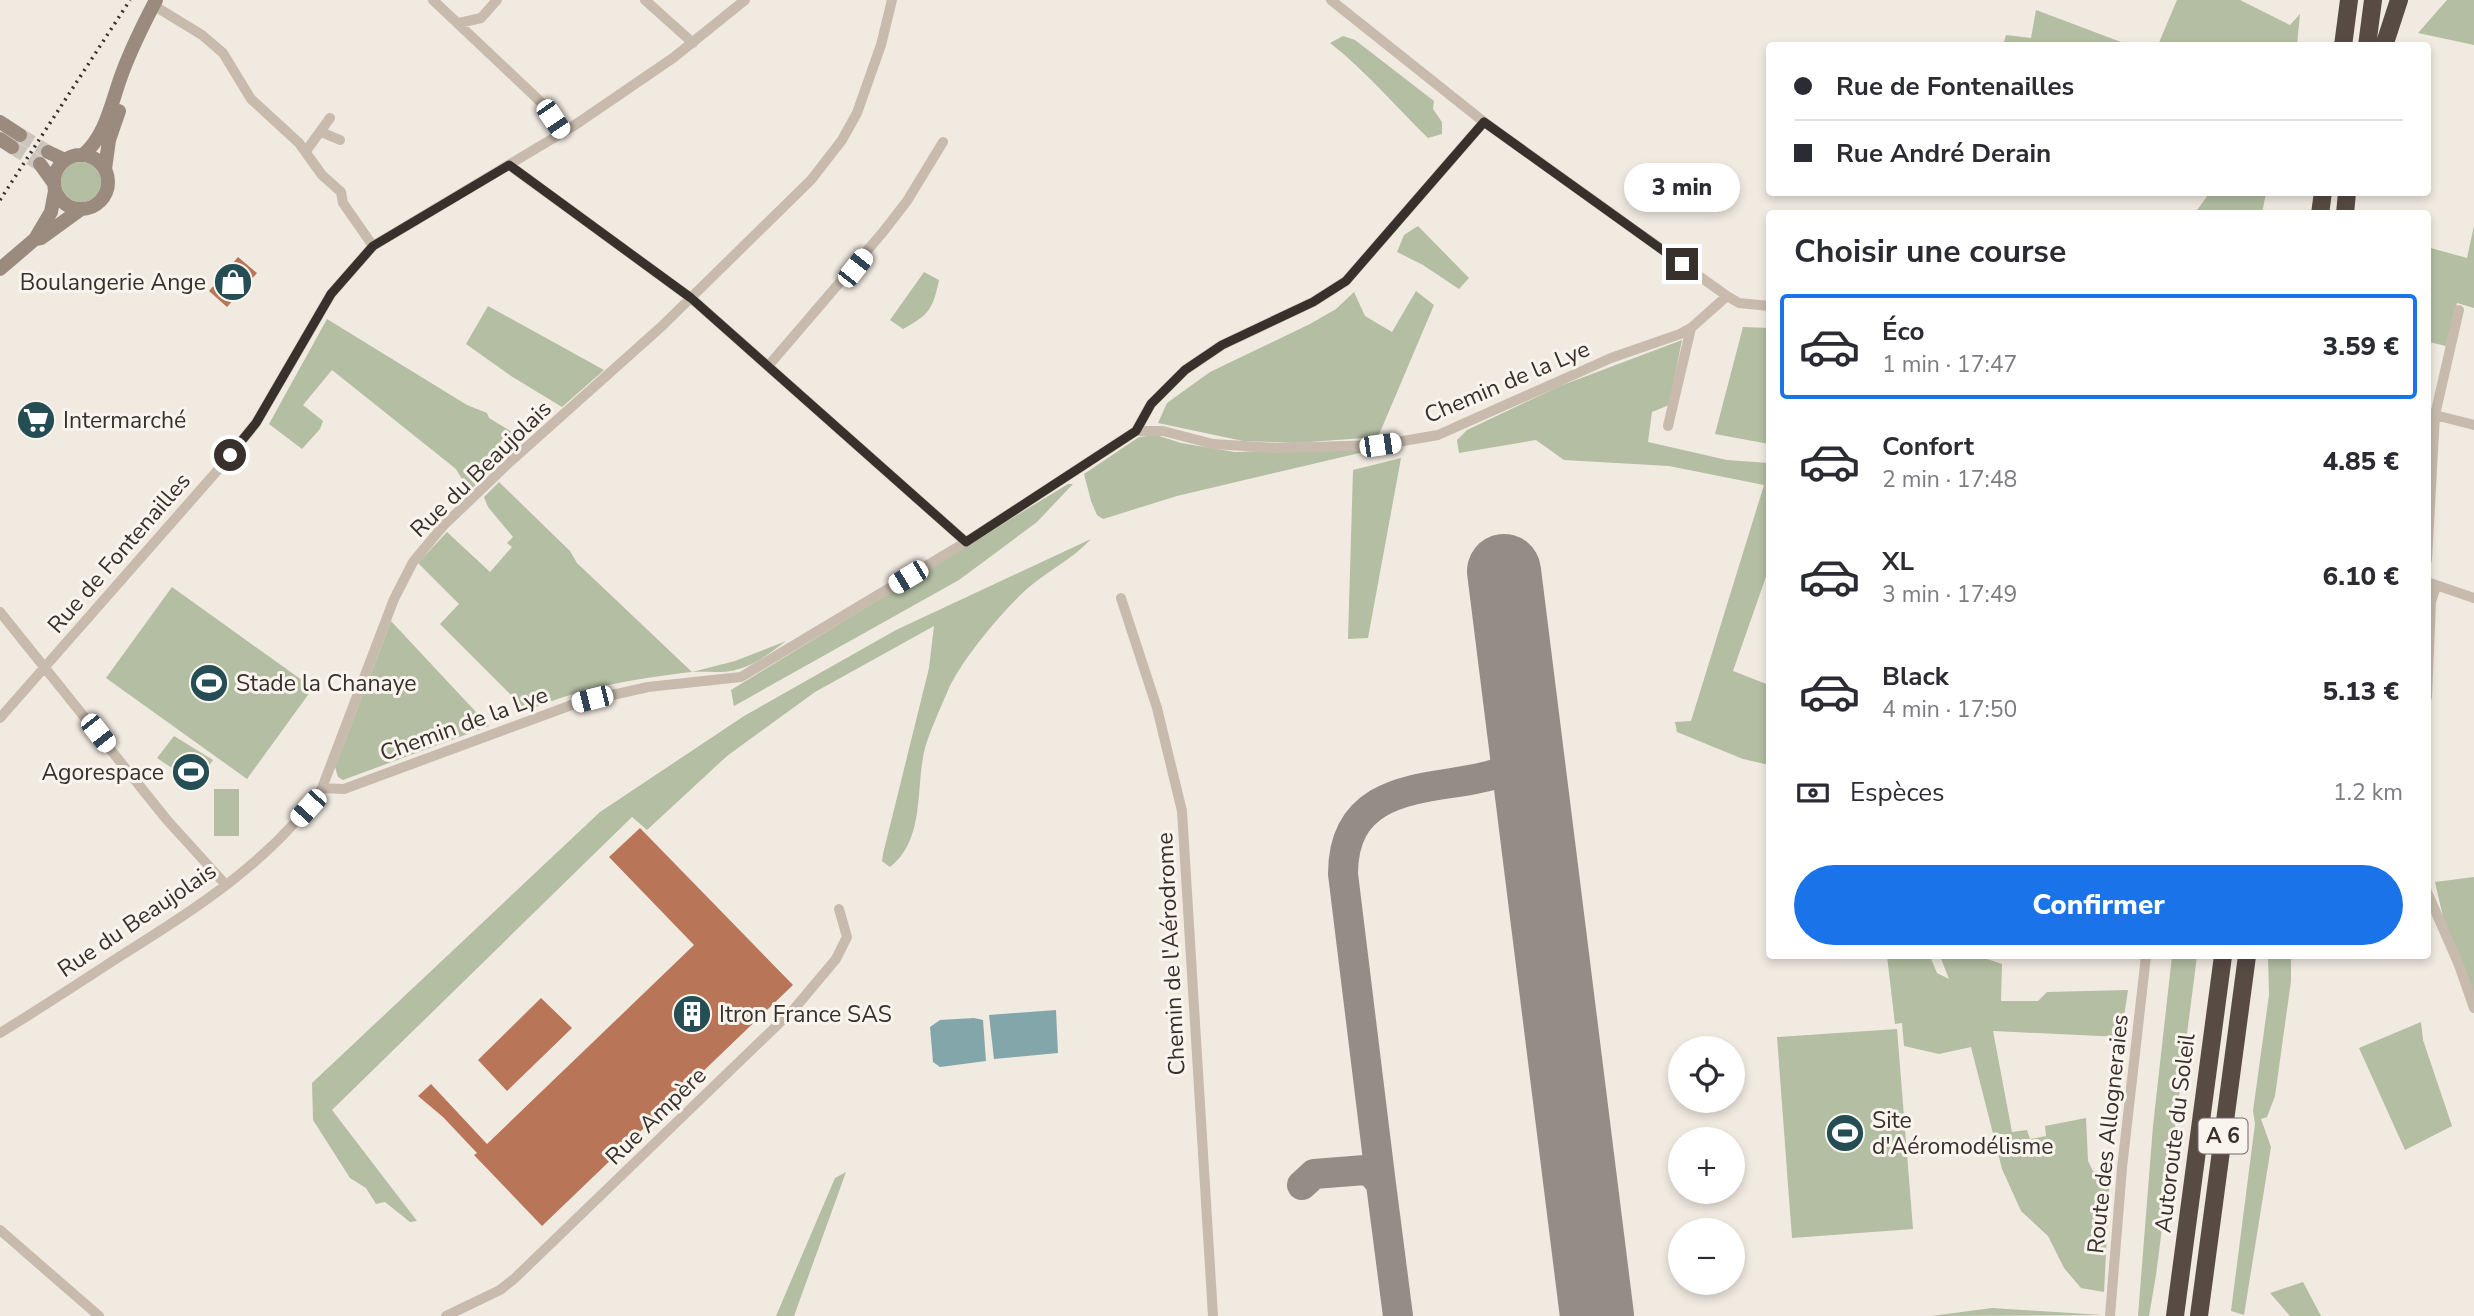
<!DOCTYPE html>
<html lang="fr">
<meta charset="utf-8">
<style>
:root{--surface:#fff;--page:#f2f2f3;--text:#2b2b33;--muted:#7c7c81;--line:#e1e1e2;--accent:#1a73e8}
body{margin:0;font-family:"Nunito Sans",sans-serif;background:var(--page);color:var(--text);height:100vh;display:flex;flex-direction:column;font-size:26px;white-space:nowrap}
*{box-sizing:border-box;margin:0}
p{font-size:23px;color:var(--muted)}
.icon{flex:none;width:38px;height:38px;fill:none;stroke:currentColor;stroke-width:2;stroke-linecap:round;stroke-linejoin:round}
.map{position:relative;flex:1;overflow:hidden}
.panel{position:absolute;left:1766px;top:210px;width:665px;height:749px;display:flex;flex-direction:column;background:var(--surface);border-radius:7px;box-shadow:0 4px 10px #0003}
.panel>*{flex:none}
.guide{position:absolute;left:1766px;top:42px;width:665px;height:154px;border-radius:7px;box-shadow:0 4px 10px #0003;display:grid;align-content:center;height:154px;padding:0 28px;background:var(--surface)}
.tools{position:absolute;left:1668px;top:1036px;display:grid;gap:14px}
.tools a{display:grid;place-items:center;width:77px;height:77px;border-radius:50%;background:var(--surface);box-shadow:0 4px 10px #0003;font-size:35px}
.end{position:absolute;width:32px;height:32px;margin:-16px;border:9px solid #37302b;background:#fff;box-shadow:0 0 0 4px #fff}
.from{border-radius:50%}
.bubble{position:absolute;height:49px;border-radius:24px;background:var(--surface);box-shadow:0 4px 10px #0003;font-size:23px;font-weight:800;line-height:49px;text-align:center}
.car{position:absolute;width:21px;height:42px;margin:-21px -10px;border-radius:9px;box-shadow:0 0 5px 2px #0007;background:linear-gradient(#fff 24%,#345 0 40%,#fff 0 76%,#345 0 86%,#fff 0)}
.guide b{display:flex;align-items:center;gap:24px;height:66px;font-size:26px}
.guide b+b{border-top:2px solid var(--line)}
.guide i{width:18px;height:18px;background:var(--text)}
ul{padding:0;list-style:none}
li{display:flex;align-items:center;gap:21px;height:105px;margin:0 14px 10px;padding:0 14px;border:4px solid transparent;border-radius:7px}
li div{flex:1}
li b{display:block;font-size:26px}
li em{font-style:normal;font-weight:800}
li.selected{border-color:var(--accent)}
li>.icon{width:63px;height:63px;stroke-width:1.5}
h2{padding:0 28px;font-size:32px;line-height:84px}
.pay{display:flex;align-items:center;gap:18px;height:77px;padding:0 28px;font-size:26px}
.pay p{margin-inline-start:auto}
.action{display:flex;gap:14px;margin-top:auto;padding:14px 28px}
.action a{flex:1;height:80px;border-radius:42px;background:var(--accent);color:#fff;font-size:28px;font-weight:800;line-height:80px;text-align:center}
.map>svg:first-child{display:block}
.green{fill:#b3bea2}
.water{fill:#83a6ab}
.lines{fill:none;stroke-linecap:round;stroke-linejoin:round}
.taxiway{stroke:#948d86;stroke-width:30}
.runway{stroke:#948d86;stroke-width:74}
.building{fill:#b97557}
.secondary-tunnel{stroke:#ccc5bd;stroke-width:14;stroke-dasharray:14 7;stroke-linecap:butt}
.street{stroke:#c8bbae;stroke-width:10}
.secondary{stroke:#9b8b7f;stroke-width:14}
.highway{stroke:#574b43;stroke-width:18}
.rail{stroke:#37302b;stroke-width:3.5;stroke-dasharray:2 5;stroke-linecap:butt}
.route{stroke:#37302b;stroke-width:9}
.labels{text-anchor:middle;dominant-baseline:central;stroke-width:6;stroke-linejoin:round;paint-order:stroke}
.shield{fill:#f9f4ed;stroke:#716b65;stroke-width:2}
.shield-label{font-size:21px;font-weight:bold;fill:#37302b}
.poi-label{font-size:23px;fill:#37302b;stroke:#f9f4ed;text-anchor:start}
.street-label{font-size:23px;fill:#37302b;stroke:#f9f4ed}
</style>
<div class="map">
<svg width="2474" height="1316" viewBox="0 0 2474 1316">
<rect width="100%" height="100%" fill="#f1eae1"/>
<!-- green -->
<path class="green" d="M2177,0H2240L2290,25L2300,14L2297,45H2158Z
M2447,0H2474V45L2418,33Z
M2036,10L2129,45H2003L2006,35L2031,38Z
M1343,36L1355,40L1434,101L1433,109L1442,122V134L1428,138C1395,106 1366,71 1330,43Z
M61 182a20 20 0 1 1 40 0a20 20 0 1 1-40 0Z
M2210,192H2266V193L2262,213H2195Z
M1418,226L1469,278L1459,289L1423,265L1397,252L1404,235Z
M2474,226V308L2457,303L2446,346L2429,342L2427,345V247L2467,258Z
M924,272L939,280C933,309 929,315 903,329L890,320Z
M1416,291L1434,305L1378,437L1295,443L1243,441L1158,423L1167,403L1210,372L1310,324L1336,309L1354,292L1365,316L1392,332Z
M488,306L604,370L562,407L511,376L466,344Z
M327,319L467,405L487,413L489,418L525,440L469,491L456,469L332,370L303,405L323,421L320,429L302,449L269,424Z
M1743,327L1769,328V444L1715,434Z
M1682,340L1669,405L1652,412L1648,442L1727,460L1769,463V568L1733,671L1769,685V765L1743,759L1677,732L1675,722L1691,721L1764,485L1669,466L1564,460L1536,440L1459,453L1457,440L1467,430L1560,386Z
M1156,435L1181,443L1235,452L1323,449L1368,451L1177,496L1103,519L1097,515L1091,501L1084,474L1139,437Z
M1401,458L1368,638L1348,639L1353,470Z
M499,482L570,551L577,563L692,672L735,661L786,641C771,652 757,664 739,669C725,674 706,671 691,672C634,679 578,688 527,711L440,624L459,604L418,563L447,532L490,572L512,547L507,543L513,537L488,507L484,497Z
M1068,484H1073L1037,522L959,580L734,706L731,690Z
M1091,539C1073,559 1049,570 1028,588C1003,610 963,658 949,688C941,707 931,728 925,748C915,786 926,839 890,867L882,861L883,854L929,668L934,626L815,692L727,756L647,830L632,817L332,1110L417,1221L410,1222L385,1202L376,1204L366,1188L350,1178L313,1120L312,1083L600,812L744,716L896,630Z
M172,587L313,688L247,779L106,678Z
M391,621L489,726L343,780L338,777L335,767Z
M174,736L213,760L196,784L157,758Z
M214,789H239V836H214Z
M2474,877V994L2443,917L2435,882Z
M1887,956H1930L1937,973L1949,979L1940,956H1978L2002,964L2001,1001H2038L2047,992L2128,990L2121,1037L1993,1031L2012,1132L2027,1130L2030,1139L2046,1136L2045,1126L2086,1118L2088,1161L2093,1171L2110,1175L2104,1292L2081,1288L2064,1268L2048,1236L2021,1211L2002,1169L1971,1047L1939,1054L1904,1046L1902,1023L1895,1024Z
M2172,956H2197L2156,1275L2149,1316H2138L2153,1126Z
M2268,956H2291V981L2275,1096L2267,1117L2261,1119L2271,1147L2244,1315L2231,1311L2255,1124L2253,1111L2269,995Z
M2421,1022L2423,1040L2452,1126L2405,1150L2359,1048Z
M1897,1029L1913,1229L1792,1238L1777,1037Z
M846,1172L794,1316H776L835,1178Z
M2303,1282L2321,1316H2290L2270,1293Z
M1992,1308L2102,1315L1931,1316Z"/>
<!-- water -->
<path class="water" d="M1056,1010L1058,1053L994,1059L989,1015Z
M974,1018L983,1020L986,1061L940,1067L933,1062L930,1027L940,1020Z"/>
<g class="lines">
<!-- taxiway -->
<path class="taxiway" d="M1497,773L1516,776L1532,792
M1381,1184L1343,874C1343,748 1507,810 1527,747
M1302,1185L1314,1174L1365,1170L1373,1174L1381,1184L1398,1316"/>
<!-- runway -->
<path class="runway" d="M1504,571L1597,1316"/>
</g>
<!-- building -->
<path class="building" d="M238,257L257,273L227,307L209,291Z
M640,828L793,985L542,1226L474,1155L477,1153L443,1117L418,1096L431,1084L487,1144L694,945L609,857Z
M541,998L572,1028L507,1091L478,1060Z"/>
<g class="lines">
<!-- secondary-tunnel -->
<path class="secondary-tunnel" d="M20,135L48,152
M12,147L40,164"/>
<!-- street -->
<path class="street" d="M433,0L545,106L562,132
M645,0L693,43
M1331,0L1484,122L1727,296
M153,5L202,35L223,53L251,99L299,143L322,175L341,192L343,203L373,246
M459,23L481,18L497,0
M321,132L340,140
M306,151L330,118
M509,165L691,298L966,542
M769,365L883,232L907,201L943,142
M2427,413L2474,425
M1668,426L1691,328
M1136,431L1151,404L1185,370L1222,345L1313,302L1346,281L1484,122
M2427,560L2435,415L2459,310
M2427,582L2474,598
M1121,598L1157,708L1182,811L1213,1316
M0,612L167,820L226,885
M2427,697L2431,602L2436,586
M0,718L217,471L256,423L331,294L373,246L572,127L673,58L745,0
M322,788L344,789L577,703L648,687L741,677L966,542L1136,431H1163L1213,444L1276,448L1380,445L1438,435L1611,358L1680,334L1691,328L1727,296L1739,303L1769,306
M2427,892L2459,965L2474,1008
M0,1033C41,1008 82,981 122,955C195,909 273,860 322,788L394,599L413,562L443,526L511,461L661,327L811,180L842,140L857,113L881,45L892,0
M0,1230L99,1316
M446,1316L500,1290L514,1279L794,1009L836,959L847,937L839,909
M2110,1316L2122,1168L2146,956"/>
<!-- secondary -->
<path class="secondary" d="M0,122L20,135
M0,139L12,147
M48,152L65,160
M83,155C107,135 112,99 123,71C132,47 144,23 156,0
M54 182a27 27 0 1 1 54 0a27 27 0 1 1-54 0Z
M40,164L53,182
M105,169L109,140L119,111
M35,239L51,212L55,191
M0,269L35,239L41,238L81,209"/>
<!-- highway -->
<path class="highway" d="M2343,46L2349,0
M2367,46L2373,0
M2384,46L2399,0
M2320,214L2323,192
M2345,214L2347,192
M2175,1316L2223,956
M2199,1316L2247,956"/>
<!-- rail -->
<path class="rail" d="M0,200L130,0"/>
</g>
<g class="lines">
<!-- route -->
<path class="route" d="M230,455L256,423L331,294L373,246L509,165L691,298L966,542L1136,431L1151,404L1185,370L1222,345L1313,302L1346,281L1484,122L1682,264"/>
</g>
<!-- icons -->
<defs>
<g id="shop-disc" transform="scale(2.0125)"><circle r="9.5" fill="#254e54" stroke="#f9f4ed"/><path d="M-5-2.5h2.3a2.7 3.5 0 0 1 5.4 0H5L5.5 6h-11ZM-1.5-2.5h3a1.5 2.3 0 0 0-3 0Z" fill="#fff"/></g>
<g id="supermarket-disc" transform="scale(2.0125)"><circle r="9.5" fill="#254e54" stroke="#f9f4ed"/><path d="M-6-5.5h2.5l.6 2H6L4.5 2H-2.5L-4.4-4H-6ZM-1.5 3.2a1.3 1.3 0 1 0 .1 0ZM3 3.2a1.3 1.3 0 1 0 .1 0Z" fill="#fff"/></g>
<g id="stadium-disc" transform="scale(2.0125)"><circle r="9.5" fill="#254e54" stroke="#f9f4ed"/><path d="M0-5a6.5 5 0 1 0 0 10a6.5 5 0 1 0 0-10ZM-3.5-1.8h7v3.6h-7Z" fill="#fff"/></g>
<g id="building-disc" transform="scale(2.0125)"><circle r="9.5" fill="#254e54" stroke="#f9f4ed"/><path d="M-4-6H4V6H1V3H-1V6H-4ZM-2.5-4.3h1.7v1.8h-1.7ZM.8-4.3h1.7v1.8H.8ZM-2.5-1h1.7V.8h-1.7ZM.8-1h1.7V.8H.8Z" fill="#fff"/></g>
</defs>
<g fill-rule="evenodd">
<use href="#shop-disc" x="233" y="282"/>
<use href="#supermarket-disc" x="36" y="420"/>
<use href="#stadium-disc" x="209" y="683"/>
<use href="#stadium-disc" x="191" y="772"/>
<use href="#building-disc" x="692" y="1014"/>
<use href="#stadium-disc" x="1845" y="1133"/>
</g>
<g class="labels">
<!-- shield labels -->
<rect class="shield" x="2198.5" y="1118.5" width="49" height="35" rx="5"/>
<g class="shield-label">
<text x="2223" y="1136">A 6</text>
</g>
<!-- poi labels -->
<g class="poi-label">
<text x="206" y="282" text-anchor="end">Boulangerie Ange</text>
<text x="63" y="420">Intermarché</text>
<text x="236" y="683">Stade la Chanaye</text>
<text x="164" y="772" text-anchor="end">Agorespace</text>
<text x="719" y="1014">Itron France SAS</text>
<text x="1872" y="1120">Site<tspan x="1872" dy="26">d'Aéromodélisme</tspan></text>
</g>
<!-- street labels -->
<g class="street-label">
<text transform="translate(1507 382) rotate(-23)">Chemin de la Lye</text>
<text transform="translate(481 469) rotate(-44)">Rue du Beaujolais</text>
<text transform="translate(119 553) rotate(-49)">Rue de Fontenailles</text>
<text transform="translate(464 724) rotate(-20)">Chemin de la Lye</text>
<text transform="translate(137 920) rotate(-34)">Rue du Beaujolais</text>
<text transform="translate(1171 954) rotate(-93)">Chemin de l'Aérodrome</text>
<text transform="translate(656 1116) rotate(-44)">Rue Ampère</text>
<text transform="translate(2175 1133) rotate(-83)">Autoroute du Soleil</text>
<text transform="translate(2108 1134) rotate(-84)">Route des Allogneraies</text>
</g>
</g>
</svg>
<div class="tools">
<a><svg class="icon" aria-label="locate" viewBox="0 0 24 24"><circle cx="12" cy="12" r="6"/><path d="M12 2v4M12 18v4M2 12h4M18 12h4"/></svg></a>
<a>+</a>
<a>−</a>
</div>
<i class="end from" style="left:230px;top:455px"></i>
<i class="end" style="left:1682px;top:264px"></i>
<div class="bubble" style="left:1624px;top:163px;width:116px">3 min</div>
<i class="car" style="left:553px;top:119px;rotate:146deg"></i>
<i class="car" style="left:855px;top:268px;rotate:38deg"></i>
<i class="car" style="left:1380px;top:445px;rotate:82deg"></i>
<i class="car" style="left:908px;top:577px;rotate:239deg"></i>
<i class="car" style="left:592px;top:699px;rotate:256deg"></i>
<i class="car" style="left:98px;top:733px;rotate:142deg"></i>
<i class="car" style="left:308px;top:808px;rotate:222deg"></i>
<div class="guide">
<b><i class="from"></i>Rue de Fontenailles</b>
<b><i></i>Rue André Derain</b>
</div>
<section class="panel">
<h2>Choisir une course</h2>
<ul>
<li class="selected"><svg class="icon" aria-label="car" viewBox="0 0 24 24"><path d="M5 17H2v-5l4-1 3-4h7l3 4 3 1v5h-3M9 17h6M6 11h13"/><circle cx="7" cy="17" r="2"/><circle cx="17" cy="17" r="2"/></svg><div><b>Éco</b><p>1 min · 17:47</p></div><em>3.59 €</em></li>
<li><svg class="icon" aria-label="car" viewBox="0 0 24 24"><path d="M5 17H2v-5l4-1 3-4h7l3 4 3 1v5h-3M9 17h6M6 11h13"/><circle cx="7" cy="17" r="2"/><circle cx="17" cy="17" r="2"/></svg><div><b>Confort</b><p>2 min · 17:48</p></div><em>4.85 €</em></li>
<li><svg class="icon" aria-label="car" viewBox="0 0 24 24"><path d="M5 17H2v-5l4-1 3-4h7l3 4 3 1v5h-3M9 17h6M6 11h13"/><circle cx="7" cy="17" r="2"/><circle cx="17" cy="17" r="2"/></svg><div><b>XL</b><p>3 min · 17:49</p></div><em>6.10 €</em></li>
<li><svg class="icon" aria-label="car" viewBox="0 0 24 24"><path d="M5 17H2v-5l4-1 3-4h7l3 4 3 1v5h-3M9 17h6M6 11h13"/><circle cx="7" cy="17" r="2"/><circle cx="17" cy="17" r="2"/></svg><div><b>Black</b><p>4 min · 17:50</p></div><em>5.13 €</em></li>
</ul>
<div class="pay"><svg class="icon" aria-label="cash" viewBox="0 0 24 24"><path d="M3 7h18v10H3z"/><circle cx="12" cy="12" r="2"/></svg>Espèces<p>1.2 km</p></div>
<div class="action"><a>Confirmer</a></div>
</section>
</div>
